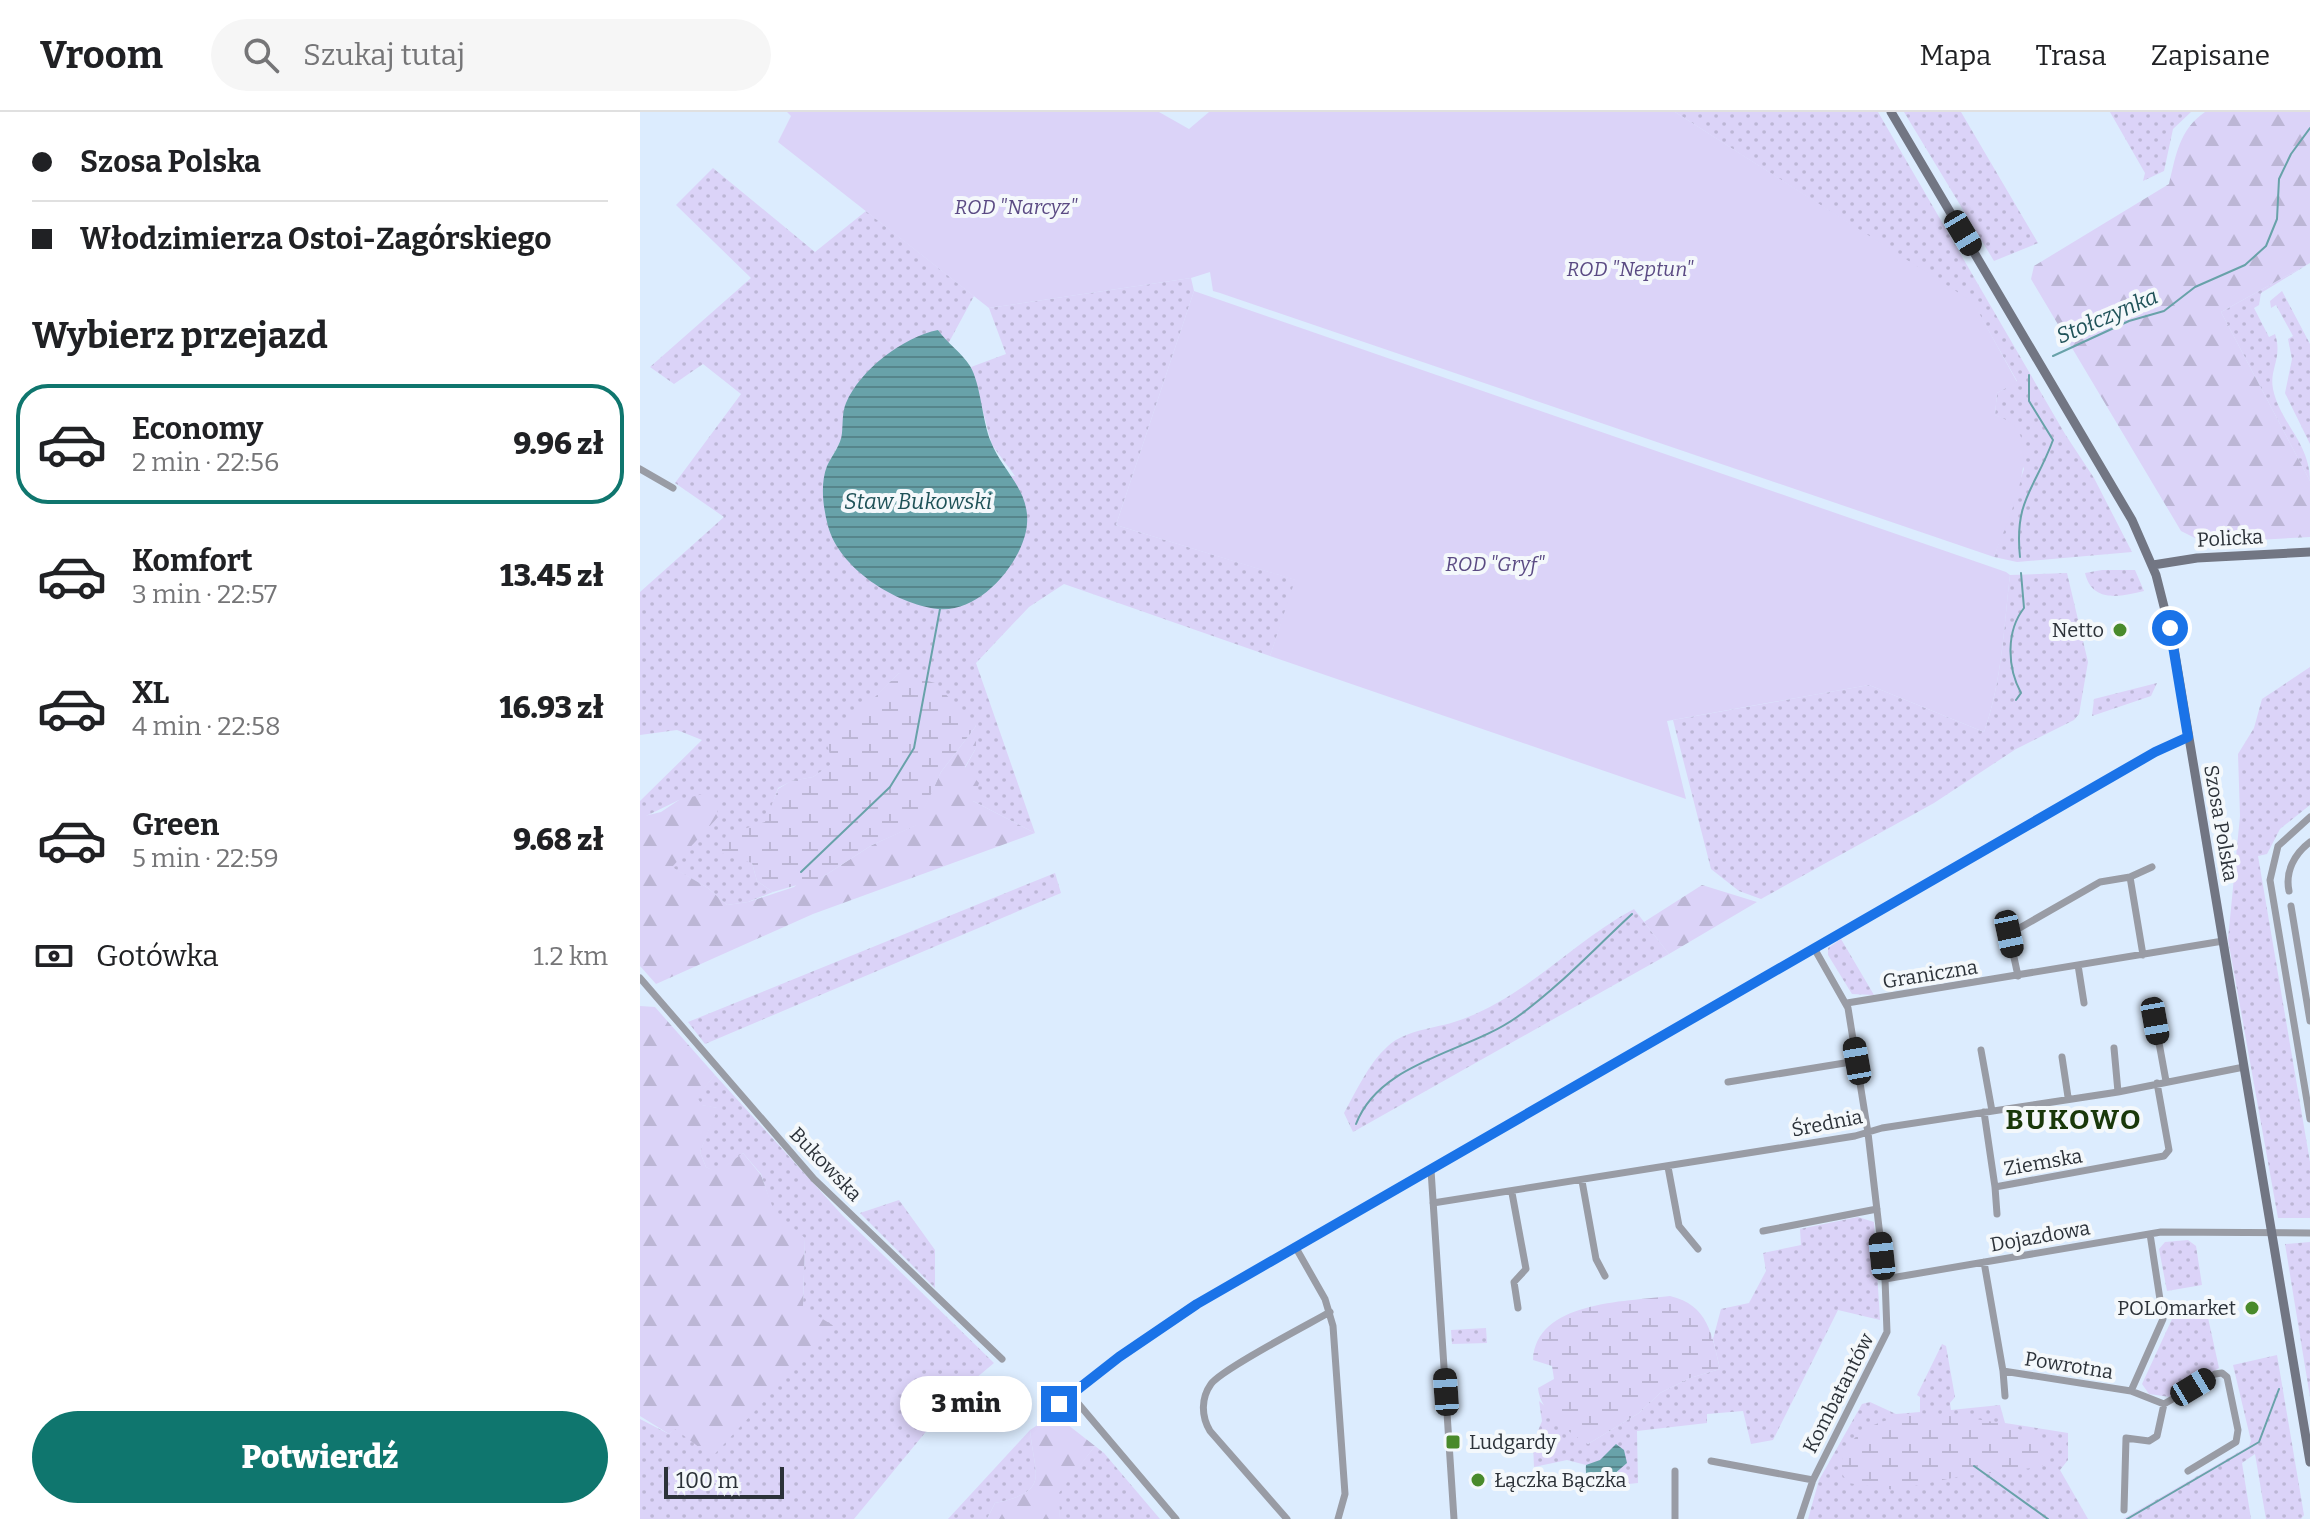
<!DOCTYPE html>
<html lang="pl">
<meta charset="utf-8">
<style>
:root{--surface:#fff;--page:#f6f6f6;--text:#202124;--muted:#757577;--line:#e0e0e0;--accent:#0f766e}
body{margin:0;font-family:Bitter,serif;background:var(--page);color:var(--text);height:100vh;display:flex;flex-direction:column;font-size:30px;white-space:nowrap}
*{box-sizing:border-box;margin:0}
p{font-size:26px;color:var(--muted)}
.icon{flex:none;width:44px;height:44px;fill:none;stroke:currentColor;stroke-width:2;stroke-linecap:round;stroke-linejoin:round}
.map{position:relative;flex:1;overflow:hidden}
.side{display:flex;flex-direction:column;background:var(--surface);width:640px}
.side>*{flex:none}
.banner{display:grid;align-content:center;height:176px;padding:0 32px;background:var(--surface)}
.scale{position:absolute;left:24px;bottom:20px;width:120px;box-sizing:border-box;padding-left:8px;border:4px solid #2c3239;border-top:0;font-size:22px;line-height:28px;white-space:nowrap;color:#2c3239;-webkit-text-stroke:6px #f4f8fb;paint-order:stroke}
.end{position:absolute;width:36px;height:36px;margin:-18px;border:10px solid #1a73e8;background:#fff;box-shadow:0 0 0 4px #fff}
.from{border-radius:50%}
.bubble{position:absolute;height:56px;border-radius:28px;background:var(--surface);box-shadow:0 4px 12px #0003;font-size:26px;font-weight:800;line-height:56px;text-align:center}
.car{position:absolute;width:24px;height:48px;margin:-24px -12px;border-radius:10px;box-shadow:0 0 6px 2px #0007;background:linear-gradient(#222 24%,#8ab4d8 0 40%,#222 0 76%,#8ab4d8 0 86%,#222 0)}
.banner b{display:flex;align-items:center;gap:28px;height:76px;font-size:30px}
.banner b+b{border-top:2px solid var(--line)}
.banner i{width:20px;height:20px;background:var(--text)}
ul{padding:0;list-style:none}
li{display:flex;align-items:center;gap:24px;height:120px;margin:0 16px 12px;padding:0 16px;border:4px solid transparent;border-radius:32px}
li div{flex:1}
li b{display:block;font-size:30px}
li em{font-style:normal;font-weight:800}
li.selected{border-color:var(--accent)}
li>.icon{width:72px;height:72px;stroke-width:1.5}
h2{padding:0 32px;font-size:36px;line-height:96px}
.pay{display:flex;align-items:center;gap:20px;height:88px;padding:0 32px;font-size:30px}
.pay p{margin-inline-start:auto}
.cta{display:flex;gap:16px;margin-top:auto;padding:16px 32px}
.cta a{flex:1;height:92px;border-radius:48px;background:var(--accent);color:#fff;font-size:32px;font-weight:800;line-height:92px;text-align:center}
header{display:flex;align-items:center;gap:48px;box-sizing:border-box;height:112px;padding:0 40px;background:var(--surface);border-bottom:2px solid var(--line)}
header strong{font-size:38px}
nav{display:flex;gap:44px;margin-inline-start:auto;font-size:28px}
.search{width:560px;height:72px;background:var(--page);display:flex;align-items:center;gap:20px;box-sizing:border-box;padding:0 28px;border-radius:44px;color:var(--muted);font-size:30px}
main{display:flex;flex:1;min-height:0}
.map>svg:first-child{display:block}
.grass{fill:url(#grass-dots)}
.forest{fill:url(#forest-firs)}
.wetland{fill:url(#wetland-marsh)}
.garden{fill:#dbd3f8}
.water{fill:url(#water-rules)}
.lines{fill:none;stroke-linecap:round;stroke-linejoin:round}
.stream{stroke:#68a2a9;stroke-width:2}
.street{stroke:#999ca5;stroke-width:7}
.secondary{stroke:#727683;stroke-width:9}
.route{stroke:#1a73e8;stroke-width:10}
.poi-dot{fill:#498a2b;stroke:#f4f8fb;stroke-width:3}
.labels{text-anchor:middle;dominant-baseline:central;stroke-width:8;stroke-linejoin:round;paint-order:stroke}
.park-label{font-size:20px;font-style:italic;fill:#5a4a83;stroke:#f4f8fb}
.street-label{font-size:20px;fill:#2c3239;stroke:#f4f8fb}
.poi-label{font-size:20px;fill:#2c3239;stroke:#f4f8fb;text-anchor:end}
.water-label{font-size:22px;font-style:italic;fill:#1f5258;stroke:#f4f8fb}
.district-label{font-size:28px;font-weight:bold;letter-spacing:2px;fill:#19380a;stroke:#f4f8fb}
</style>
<header>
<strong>Vroom</strong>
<div class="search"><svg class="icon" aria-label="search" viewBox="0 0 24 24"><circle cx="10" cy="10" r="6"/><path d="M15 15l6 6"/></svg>Szukaj tutaj</div>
<nav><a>Mapa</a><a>Trasa</a><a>Zapisane</a></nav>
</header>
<main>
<section class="side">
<div class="banner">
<b><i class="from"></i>Szosa Polska</b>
<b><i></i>Włodzimierza Ostoi-Zagórskiego</b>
</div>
<h2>Wybierz przejazd</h2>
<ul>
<li class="selected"><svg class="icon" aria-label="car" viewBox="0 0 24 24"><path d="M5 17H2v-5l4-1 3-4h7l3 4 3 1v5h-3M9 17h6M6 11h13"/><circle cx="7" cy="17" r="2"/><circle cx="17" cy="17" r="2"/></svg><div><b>Economy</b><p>2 min · 22:56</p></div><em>9.96 zł</em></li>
<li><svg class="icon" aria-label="car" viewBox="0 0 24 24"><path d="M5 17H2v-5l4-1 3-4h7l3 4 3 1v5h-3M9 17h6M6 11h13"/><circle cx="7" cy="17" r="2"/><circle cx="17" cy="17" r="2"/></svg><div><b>Komfort</b><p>3 min · 22:57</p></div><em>13.45 zł</em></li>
<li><svg class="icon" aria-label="car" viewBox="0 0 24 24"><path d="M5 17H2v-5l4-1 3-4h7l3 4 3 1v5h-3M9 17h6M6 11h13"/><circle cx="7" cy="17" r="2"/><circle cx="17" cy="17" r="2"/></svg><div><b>XL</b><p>4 min · 22:58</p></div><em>16.93 zł</em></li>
<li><svg class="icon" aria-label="car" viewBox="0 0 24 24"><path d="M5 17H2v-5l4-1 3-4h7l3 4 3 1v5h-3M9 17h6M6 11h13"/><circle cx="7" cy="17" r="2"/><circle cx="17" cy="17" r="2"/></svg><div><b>Green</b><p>5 min · 22:59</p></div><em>9.68 zł</em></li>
</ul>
<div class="pay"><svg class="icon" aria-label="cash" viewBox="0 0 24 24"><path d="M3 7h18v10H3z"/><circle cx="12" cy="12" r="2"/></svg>Gotówka<p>1.2 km</p></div>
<div class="cta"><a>Potwierdź</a></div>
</section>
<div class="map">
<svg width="1670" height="1407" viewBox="0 0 1670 1407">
<defs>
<pattern id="grass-dots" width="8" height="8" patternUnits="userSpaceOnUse" patternTransform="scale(2)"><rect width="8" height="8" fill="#dbd3f8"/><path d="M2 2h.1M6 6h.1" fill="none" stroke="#bcb6d5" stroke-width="1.8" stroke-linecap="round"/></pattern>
<pattern id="forest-firs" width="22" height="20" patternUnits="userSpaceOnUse" patternTransform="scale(2)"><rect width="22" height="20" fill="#dbd3f8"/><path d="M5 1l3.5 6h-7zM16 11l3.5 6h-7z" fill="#bcb6d5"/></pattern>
<pattern id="wetland-marsh" width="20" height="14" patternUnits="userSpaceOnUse" patternTransform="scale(2)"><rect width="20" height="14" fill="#dbd3f8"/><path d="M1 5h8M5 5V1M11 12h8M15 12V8" fill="none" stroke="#bcb6d5"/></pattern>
<pattern id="water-rules" width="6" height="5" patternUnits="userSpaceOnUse" patternTransform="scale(2)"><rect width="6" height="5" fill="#68a2a9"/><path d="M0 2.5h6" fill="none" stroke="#56858b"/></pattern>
</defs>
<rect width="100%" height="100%" fill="#dcecfe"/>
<!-- grass -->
<path class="grass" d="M1035,0H1238L1425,322L1454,366L1492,440L1377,450L1354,445L1384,357L1365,308L1355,303L1357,281L1377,269L1333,191Z
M1264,0H1321L1398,131L1354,149Z
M1470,0H1551L1533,17L1524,59L1503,69L1505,61Z
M73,56L175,140L226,99L334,184L308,232L298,218L205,293L202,326L186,356L375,364L352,333L331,255L366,242L349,196L551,166L554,179L476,413L656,468L630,544L424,472L389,495L336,551L395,721L333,689L325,656L336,636V614L259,561L217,604L194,651L173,665L152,669L138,676L112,751L117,769L133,780L108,790L87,793L68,776L31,755L55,687L39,688L4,705H0V689L62,628L37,618L0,623V480L84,405L35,371L101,282L63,252L34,272L10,255L111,166L36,93Z
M1670,151L1621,181L1619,193L1614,196L1629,225L1635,222C1643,246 1629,257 1633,277C1640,311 1670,331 1670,369L1581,200Z
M1642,179L1670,232V332L1645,281L1652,247L1648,227L1653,224L1636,193L1631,196L1630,189Z
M1462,458H1495L1504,479C1480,485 1452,491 1445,461Z
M1427,461L1448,550L1439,602L1434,608L1376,637L1294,691L1121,787L1099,779L1071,757L1033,608L1229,573L1344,620C1362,570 1364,513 1370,463Z
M1670,555V693L1640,717L1627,742L1618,744L1670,1050V1106H1638L1588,827L1600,704L1598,642L1614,616L1622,587Z
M1517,571L1511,584L1452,604L1454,587Z
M415,761L421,781L65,932L48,910Z
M994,797L1029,842L713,1020L704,1001C717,978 728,952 748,934C766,917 801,916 823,907C888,883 934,829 994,797Z
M1201,827L1234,883L1212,882L1188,843V836Z
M75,963L203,1104L354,1251L317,1282L214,1407H0V1307L29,1322L163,1195L165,1127L133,1099L121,1062L103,1041L77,1061L66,1055L60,1040L77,996L61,993L56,985Z
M259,1088L295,1138V1176L220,1101Z
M1218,1105L1234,1110L1240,1208L1198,1198L1133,1328L1111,1332L1103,1299L1067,1302V1311L997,1319L998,1371L959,1375L978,1360L977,1332L960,1349L946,1353L927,1348L894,1355L893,1331L902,1309L899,1289L948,1332L999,1301L1020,1281L1050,1266L1080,1257L1073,1227L1081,1197L1109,1191L1126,1159L1123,1141L1161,1133L1160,1117Z
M1548,1128L1556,1134L1562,1173L1527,1179L1519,1137L1525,1130Z
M1670,1130V1285L1645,1132Z
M1567,1201L1579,1256L1530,1285L1509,1282L1502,1272L1532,1207Z
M846,1216L847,1231L812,1232L811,1218Z
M1302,1232L1306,1234L1315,1285L1310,1291L1311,1298L1360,1293L1365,1311L1428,1321V1348L1420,1358L1448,1407H1168L1179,1368L1222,1292L1230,1290L1256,1302L1280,1300V1285L1277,1283Z
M1637,1243L1664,1403L1661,1407H1626L1615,1342L1602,1351L1611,1407H1483L1609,1334L1611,1329L1593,1253Z
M390,1318C394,1363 412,1379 355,1391L347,1407H308Z
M455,1334L464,1341L520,1407H420L418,1381Z"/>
<!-- forest -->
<path class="forest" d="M1565,0H1670V151L1581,200L1670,369V425L1565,431L1541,419L1391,167L1394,154L1529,72C1536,43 1539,18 1565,0Z
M336,614V636L325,655L339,671L333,689L395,721L173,802L16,872L0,854V705L21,700L39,688L71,680L79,704L32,755L68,776L87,793L108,790L154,775L161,769L181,766L232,733L276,713L301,660Z
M1062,773L1117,790L1029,842L1004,810Z
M0,894L15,895L75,963L57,985L62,993L78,996L60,1040L66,1055L77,1060L103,1041L121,1063L134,1099L165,1126L163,1195L194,1214L72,1345L35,1317L29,1322L0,1304Z
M414,1302L455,1334L419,1381L420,1407H347L355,1391C412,1379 394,1363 390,1318Z"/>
<!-- wetland -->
<path class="wetland" d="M259,561L295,571L336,614L301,660L277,713L232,733L181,766L133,780L117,769L112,751L81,741L86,723L125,710L138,677L151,669L173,665L193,651L187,633Z
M1030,1184C1068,1193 1072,1222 1080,1257L1050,1266L1020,1281L999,1301L948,1332C928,1320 900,1300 898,1276L914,1267L912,1254L893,1248C896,1189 984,1190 1030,1184Z
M1278,1301C1321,1306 1383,1306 1413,1339L1401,1355L1317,1365L1255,1378L1208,1371L1199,1357C1211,1313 1238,1310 1278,1301Z"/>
<!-- garden -->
<path class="garden" d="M147,0H519L549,17L569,0H1035L1333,190L1377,270L1357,281L1355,303C1362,306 1371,309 1376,316C1399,345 1365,414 1354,445L580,181L573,179L570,160L551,166L349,196L138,30L151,4Z
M554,179L1366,460L1370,463C1364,513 1362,570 1344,620L1229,573L1027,609L1046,687L630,544L655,468L476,413Z"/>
<!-- water -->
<path class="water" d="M298,218C307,231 322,241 330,254C341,272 342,309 351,330C361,357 390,378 387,412C384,449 340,502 298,497C255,492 199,456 188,414C183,395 180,372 187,354C192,343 201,333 202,321C203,312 202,300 206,291C220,258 263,225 298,218Z
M976,1332L984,1338L987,1351L959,1375C948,1373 945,1364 946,1353L960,1348Z"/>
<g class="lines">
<!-- stream -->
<path class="stream" d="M1413,244L1489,209L1524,199L1555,175L1605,153L1626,134L1637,107L1639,67L1651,42L1670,16
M1380,445C1374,388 1395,377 1413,328L1389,289V263
M1376,588L1381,581C1367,555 1366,519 1384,496L1381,461
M161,760L250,675L274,636L300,497
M716,1012C740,949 827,941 877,905C918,876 955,836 992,802
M1334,1354L1408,1407
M1487,1407L1619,1330L1639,1277"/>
<!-- street -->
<path class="street" d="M0,357L33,376
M1670,705L1638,734L1630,768L1670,1007
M1490,765L1512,755
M1649,779C1645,760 1654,742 1670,730
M1651,794L1670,909
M1174,836L1208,896L1228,1021L1245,1167L1521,1120L1670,1121
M1438,853L1444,891
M1378,864L1369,822L1460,770L1490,765L1503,843
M0,866L174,1067L362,1247
M1207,891L1583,829
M1515,909L1526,969
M1474,936L1478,980
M1341,938L1352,999
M1422,945L1428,985
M1088,970L1217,949
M1344,1000L1355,1075L1524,1044L1529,1038L1517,971
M1028,1055L1039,1114L1058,1137
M791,1058L814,1407
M942,1069L956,1147L965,1164
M1355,1075L1357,1102
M872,1081L886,1157L874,1170L878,1196
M793,1091L1215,1024L1242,1016L1478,980L1604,955
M1123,1119L1237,1097
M656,1136L685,1187L693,1214L705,1382L698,1407
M1344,1150L1363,1259L1491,1279L1523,1207L1510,1122
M1363,1259L1365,1284
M431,1283L536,1407
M419,1292L479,1245L557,1192L1515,640L1548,625
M1524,1292L1575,1262L1582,1261L1587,1265L1598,1318L1596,1330L1548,1359
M1071,1349L1173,1368
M1035,1359V1407
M1484,1398L1486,1326L1509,1329L1517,1324L1524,1292L1491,1279
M647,1407L570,1319C561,1304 561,1286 571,1272C582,1257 669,1212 690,1200
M1160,1407L1173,1368L1247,1220L1245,1167"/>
<!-- secondary -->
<path class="secondary" d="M1251,0L1492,408L1516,463L1533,530L1670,1350
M1513,453L1557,446L1670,440"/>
</g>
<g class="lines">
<!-- route -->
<path class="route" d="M419,1292L479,1245L557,1192L1515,640L1548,625L1530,516"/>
</g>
<!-- markers -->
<g class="poi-dot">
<circle cx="1480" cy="518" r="8"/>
<circle cx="1612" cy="1196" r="8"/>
<rect x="805" y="1322" width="16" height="16" rx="4"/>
<circle cx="838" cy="1368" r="8"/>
</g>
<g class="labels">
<!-- park labels -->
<g class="park-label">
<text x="376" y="95">ROD "Narcyz"</text>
<text x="990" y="157">ROD "Neptun"</text>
<text x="855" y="452">ROD "Gryf"</text>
</g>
<!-- street labels -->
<g class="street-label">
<text transform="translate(1590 426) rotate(-3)">Policka</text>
<text transform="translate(1581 711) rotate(80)">Szosa Polska</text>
<text transform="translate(1290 862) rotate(-9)">Graniczna</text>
<text transform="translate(1187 1011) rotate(-11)">Średnia</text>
<text transform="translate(1403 1050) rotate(-10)">Ziemska</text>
<text transform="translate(186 1052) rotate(46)">Bukowska</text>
<text transform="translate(1400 1124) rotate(-10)">Dojazdowa</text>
<text transform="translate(1429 1253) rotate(9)">Powrotna</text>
<text transform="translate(1198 1281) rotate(-63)">Kombatantów</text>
</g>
<!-- poi labels -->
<g class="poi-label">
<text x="1464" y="518">Netto</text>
<text x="1596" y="1196">POLOmarket</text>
<text x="829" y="1330" text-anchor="start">Ludgardy</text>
<text x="854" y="1368" text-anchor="start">Łączka Bączka</text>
</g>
<!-- water labels -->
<g class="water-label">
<text transform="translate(1467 204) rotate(-23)">Stołczynka</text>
<text x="278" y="389">Staw Bukowski</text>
</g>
<!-- district labels -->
<g class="district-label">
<text x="1434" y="1007">BUKOWO</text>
</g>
</g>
</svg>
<div class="scale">100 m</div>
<i class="end from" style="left:1530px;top:516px"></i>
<i class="end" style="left:419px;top:1292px"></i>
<div class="bubble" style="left:260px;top:1264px;width:132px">3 min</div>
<i class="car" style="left:1323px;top:121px;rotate:149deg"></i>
<i class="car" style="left:1369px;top:822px;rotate:168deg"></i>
<i class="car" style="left:1515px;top:909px;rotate:170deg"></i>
<i class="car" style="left:1217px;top:949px;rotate:350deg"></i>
<i class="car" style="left:1242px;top:1144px;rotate:354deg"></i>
<i class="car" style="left:1553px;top:1275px;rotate:59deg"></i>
<i class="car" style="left:806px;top:1280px;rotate:356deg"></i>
</div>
</main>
